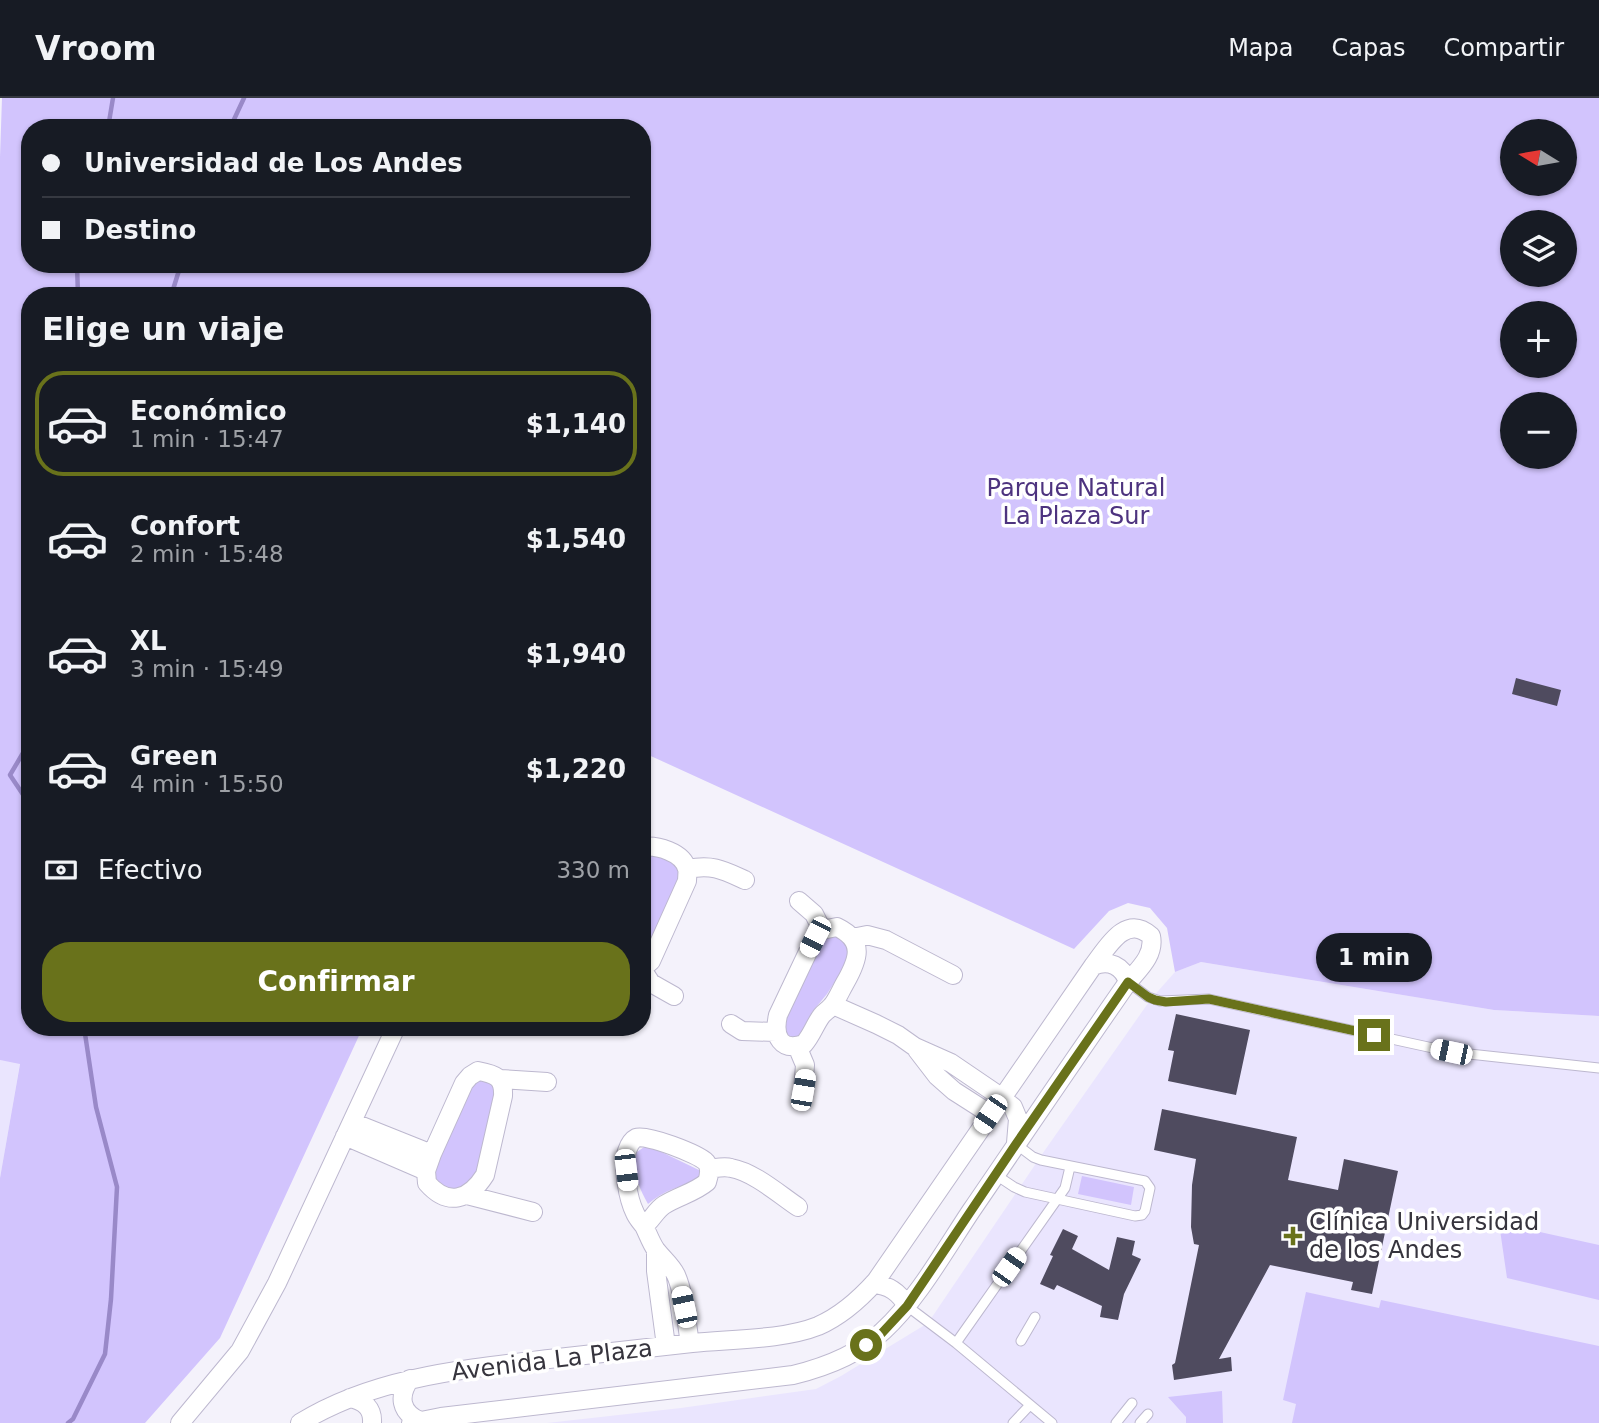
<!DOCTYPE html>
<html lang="es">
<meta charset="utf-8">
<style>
:root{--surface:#171b24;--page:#242831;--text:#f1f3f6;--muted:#9ea1a6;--line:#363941;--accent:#69721b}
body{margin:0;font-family:"DejaVu Sans",sans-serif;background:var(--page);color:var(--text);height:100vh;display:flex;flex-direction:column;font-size:26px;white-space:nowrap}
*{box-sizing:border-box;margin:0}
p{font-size:23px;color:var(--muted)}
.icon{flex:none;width:38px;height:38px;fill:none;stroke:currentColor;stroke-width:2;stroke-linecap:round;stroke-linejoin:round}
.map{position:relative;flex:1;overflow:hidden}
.details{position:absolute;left:21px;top:189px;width:630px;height:749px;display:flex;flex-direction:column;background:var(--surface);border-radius:28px;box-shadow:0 2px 5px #0004}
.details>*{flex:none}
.top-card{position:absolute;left:21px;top:21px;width:630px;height:154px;border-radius:28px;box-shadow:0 2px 5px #0004;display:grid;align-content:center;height:154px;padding:0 21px;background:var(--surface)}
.needle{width:46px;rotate:281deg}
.fabs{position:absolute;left:1500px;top:21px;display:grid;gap:14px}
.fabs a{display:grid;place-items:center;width:77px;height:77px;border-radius:50%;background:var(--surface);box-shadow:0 2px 5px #0004;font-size:35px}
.end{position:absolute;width:32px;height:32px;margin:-16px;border:9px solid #69721b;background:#fff;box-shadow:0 0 0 4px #fff}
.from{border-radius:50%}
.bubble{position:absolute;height:49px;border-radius:24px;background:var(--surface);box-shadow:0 2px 5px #0004;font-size:23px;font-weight:700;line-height:49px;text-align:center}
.car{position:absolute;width:21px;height:42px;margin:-21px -10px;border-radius:9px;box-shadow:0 0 5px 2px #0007;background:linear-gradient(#fff 24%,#345 0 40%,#fff 0 76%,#345 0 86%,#fff 0)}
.top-card b{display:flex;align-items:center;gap:24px;height:66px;font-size:26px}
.top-card b+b{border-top:2px solid var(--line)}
.top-card i{width:18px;height:18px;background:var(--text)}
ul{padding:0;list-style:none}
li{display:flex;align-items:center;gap:21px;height:105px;margin:0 14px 10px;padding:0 7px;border:4px solid transparent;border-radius:28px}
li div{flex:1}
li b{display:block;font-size:26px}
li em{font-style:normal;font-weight:700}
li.on{border-color:var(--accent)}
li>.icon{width:63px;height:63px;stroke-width:1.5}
h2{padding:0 21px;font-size:32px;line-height:84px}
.pay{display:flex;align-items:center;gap:18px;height:77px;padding:0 21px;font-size:26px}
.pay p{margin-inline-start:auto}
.primary-button{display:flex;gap:14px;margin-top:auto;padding:14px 21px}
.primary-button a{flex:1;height:80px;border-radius:28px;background:var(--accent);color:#fff;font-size:28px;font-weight:700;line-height:80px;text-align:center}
header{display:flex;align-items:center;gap:42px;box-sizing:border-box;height:98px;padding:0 35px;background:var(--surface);border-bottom:2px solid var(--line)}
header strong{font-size:33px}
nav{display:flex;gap:38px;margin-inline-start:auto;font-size:24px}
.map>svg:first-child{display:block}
.built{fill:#eae5fe}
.green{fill:#d2c4fd;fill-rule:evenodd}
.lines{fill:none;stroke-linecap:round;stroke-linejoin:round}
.stream{stroke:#9989c8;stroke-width:4.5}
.building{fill:#4f4b5f}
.lane-casing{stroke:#bdb8cf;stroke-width:11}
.street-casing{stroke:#bdb8cf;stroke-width:20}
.lane{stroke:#fff;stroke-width:9}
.street{stroke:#fff;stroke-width:18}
.route{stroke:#69721b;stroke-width:9}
.poi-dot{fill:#69721b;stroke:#fff;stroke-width:2.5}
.labels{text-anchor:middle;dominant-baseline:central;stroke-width:7;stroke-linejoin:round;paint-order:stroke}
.park-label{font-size:24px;fill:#4d337f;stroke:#fff}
.poi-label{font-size:24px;fill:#36343d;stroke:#fff;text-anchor:start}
.street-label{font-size:24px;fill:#36343d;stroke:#fff}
</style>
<header>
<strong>Vroom</strong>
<nav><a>Mapa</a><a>Capas</a><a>Compartir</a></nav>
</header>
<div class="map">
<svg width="1599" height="1325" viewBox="0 0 1599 1325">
<rect width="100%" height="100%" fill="#f4f2fb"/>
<!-- built -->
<path class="built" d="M1201,864L1494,912L1599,918V1325H547L681,1310L816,1291L841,1278L928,1225L1045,1052L1151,901L1175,874Z
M0,962L20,965L0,1080Z"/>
<!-- green -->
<path class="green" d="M2,0H1599V918L1494,912L1201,864L1175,874L1167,830L1150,810L1128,805L1109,813L1074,851L642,654V198H30V929H363L220,1240L145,1325H0V1080L20,966L0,962V59ZM30,30H642V166H30ZM1512,33H1564V86H1512ZM1512,124H1564V177H1512ZM1512,215H1564V268H1512ZM1512,306H1564V359H1512Z
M648,755L667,761L681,770L683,791L642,861V760Z
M839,836L849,846L845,868L827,896L812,914L800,943L787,940L783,921L822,838Z
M480,978L497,983L500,995L475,1082L461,1093L436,1088L433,1073L469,988Z
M647,1047L701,1073V1082C681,1088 664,1092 648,1106C639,1089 632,1075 634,1056Z
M1082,1078L1134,1089L1131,1107L1078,1096Z
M1499,1125L1599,1147V1202L1507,1180Z
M1306,1194L1379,1210L1381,1202L1599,1248V1325H1292L1296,1306L1283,1302Z
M1222,1293L1223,1325H1186V1319L1168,1299Z"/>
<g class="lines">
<!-- stream -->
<path class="stream" d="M108,30L113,0
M230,30L244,0
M77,166L78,198
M171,198L181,166
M30,643L10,677L30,707
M68,1325L73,1321L105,1256L111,1201L117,1089L96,1009L84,929"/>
</g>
<!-- building -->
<path class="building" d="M1516,580L1561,592L1557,608L1512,596Z
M1176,916L1250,932L1236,997L1168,983L1174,953L1168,952Z
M1162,1011L1297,1039L1288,1082L1338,1092L1344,1061L1398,1073L1372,1196L1351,1192L1353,1184L1270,1167L1219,1261L1231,1259L1232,1273L1174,1282L1172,1267L1175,1265L1199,1147L1194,1146L1191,1129L1192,1087L1196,1061L1154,1052Z
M1063,1131L1078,1138L1072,1151L1109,1172L1117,1139L1135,1143L1132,1157L1141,1161L1124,1196L1118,1222L1100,1219L1102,1208L1057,1187L1054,1192L1040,1186L1053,1158L1050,1157Z"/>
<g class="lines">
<!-- lane casing -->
<g class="lane-casing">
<path id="lane" d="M1128,884L1148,899L1160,903L1209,901L1451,954L1599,970
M996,1077L1014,1089L1025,1094L1135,1118L1142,1117L1145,1113L1150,1090L1145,1083L1041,1062L1033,1059L1016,1046
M907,1208L956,1245L1052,1325
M1021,1243L1035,1219
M956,1245L1065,1090L1070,1069
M1013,1325L1030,1307
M1116,1325L1132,1305
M1140,1325L1148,1316"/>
</g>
<!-- street casing -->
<g class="street-casing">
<path id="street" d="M642,749C657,747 683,754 687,771C688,772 687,781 687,783L651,863L642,871
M688,771C712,766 723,772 745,782
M799,803L814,816L822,832
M837,829C866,843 858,862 845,885C841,892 838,899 834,905C831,910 826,913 822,917C815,926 812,937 804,946C781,954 773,939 778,917L815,839L822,832Z
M852,840L867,837L886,842L953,877
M1093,868C1109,861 1123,868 1128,884
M642,871L651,885L674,898
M833,907L876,926L898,937L915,949L951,965L1001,999L1013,1009L1018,1021L1016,1045
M731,926L742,933L776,934
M797,948L805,967L803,992
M917,952L937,978L954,993L990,1016
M478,973C495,976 504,979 503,998L485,1077C469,1102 448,1109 427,1085L426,1073L432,1056L464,985L470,978Z
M500,981L547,984
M352,1024L432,1056
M345,1038L426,1073
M709,1071C717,1070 724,1068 731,1070C754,1074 780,1097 798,1109
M467,1097L533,1114
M644,1128C652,1122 656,1112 664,1107C678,1098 694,1095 707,1084C709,1078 711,1070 706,1064C698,1056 647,1036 636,1040C632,1042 629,1047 627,1053C622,1068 628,1101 635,1115C637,1120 641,1124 644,1128C648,1136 651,1145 656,1152C663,1161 671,1167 676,1177C685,1198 686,1223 690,1245
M656,1152V1173L666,1248
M873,1186C889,1187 899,1194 907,1208
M410,1281C398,1298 400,1314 420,1323
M350,1300C364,1303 373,1310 372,1325
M180,1325L240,1253L277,1185L396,929
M300,1325C374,1279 464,1271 549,1261C597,1256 644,1250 692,1245C730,1241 783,1242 818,1228C841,1218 859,1202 876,1183L1093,868C1107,850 1125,815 1151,838C1155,857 1139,871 1128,884C1075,960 1023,1037 971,1113C945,1152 917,1202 883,1233C858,1257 826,1269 793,1277L441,1319L411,1325"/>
</g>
<!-- lane -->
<use href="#lane" class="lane"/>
<!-- street -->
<use href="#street" class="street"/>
</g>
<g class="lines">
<!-- route -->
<path class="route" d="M866,1247L881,1236L907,1208L1016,1046L1128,884L1148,899L1155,902L1166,904L1209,901L1374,937"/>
</g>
<!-- markers -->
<path class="poi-dot" d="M1289.5 1127.5h7v7h7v7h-7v7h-7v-7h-7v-7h7z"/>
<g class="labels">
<!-- park labels -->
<g class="park-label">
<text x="1076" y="390">Parque Natural<tspan x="1076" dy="28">La Plaza Sur</tspan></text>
</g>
<!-- poi labels -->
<g class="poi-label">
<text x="1309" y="1124">Clínica Universidad<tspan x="1309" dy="28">de los Andes</tspan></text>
</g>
<!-- street labels -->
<g class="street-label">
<text transform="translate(552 1262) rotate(-7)">Avenida La Plaza</text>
</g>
</g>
</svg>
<div class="fabs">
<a><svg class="needle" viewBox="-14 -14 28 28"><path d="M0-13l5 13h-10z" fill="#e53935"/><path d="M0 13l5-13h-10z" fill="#9ea1a6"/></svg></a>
<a><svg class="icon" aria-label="layers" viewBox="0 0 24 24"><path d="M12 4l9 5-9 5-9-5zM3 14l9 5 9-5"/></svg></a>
<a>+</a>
<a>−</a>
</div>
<i class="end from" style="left:866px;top:1247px"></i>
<i class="end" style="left:1374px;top:937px"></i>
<div class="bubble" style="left:1316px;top:835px;width:116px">1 min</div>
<i class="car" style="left:815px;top:839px;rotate:207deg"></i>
<i class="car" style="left:1451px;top:954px;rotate:282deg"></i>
<i class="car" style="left:803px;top:992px;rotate:10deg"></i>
<i class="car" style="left:990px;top:1016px;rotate:214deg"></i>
<i class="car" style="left:626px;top:1072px;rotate:173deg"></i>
<i class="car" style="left:1009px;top:1169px;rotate:35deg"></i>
<i class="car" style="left:684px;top:1209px;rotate:348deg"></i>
<div class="top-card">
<b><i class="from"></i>Universidad de Los Andes</b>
<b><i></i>Destino</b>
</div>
<section class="details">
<h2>Elige un viaje</h2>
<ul>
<li class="on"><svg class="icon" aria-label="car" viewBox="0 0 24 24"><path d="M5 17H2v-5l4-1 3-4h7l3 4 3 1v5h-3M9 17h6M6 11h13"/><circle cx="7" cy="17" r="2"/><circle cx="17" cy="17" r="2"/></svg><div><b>Económico</b><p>1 min · 15:47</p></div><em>$1,140</em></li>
<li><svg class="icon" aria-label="car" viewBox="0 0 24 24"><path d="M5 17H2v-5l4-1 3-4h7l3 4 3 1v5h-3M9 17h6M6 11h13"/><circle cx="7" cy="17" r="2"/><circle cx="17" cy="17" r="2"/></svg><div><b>Confort</b><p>2 min · 15:48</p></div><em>$1,540</em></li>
<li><svg class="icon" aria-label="car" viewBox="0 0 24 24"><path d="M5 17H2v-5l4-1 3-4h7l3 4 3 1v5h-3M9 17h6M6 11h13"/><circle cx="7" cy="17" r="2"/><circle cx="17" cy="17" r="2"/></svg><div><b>XL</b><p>3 min · 15:49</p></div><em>$1,940</em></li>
<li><svg class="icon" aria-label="car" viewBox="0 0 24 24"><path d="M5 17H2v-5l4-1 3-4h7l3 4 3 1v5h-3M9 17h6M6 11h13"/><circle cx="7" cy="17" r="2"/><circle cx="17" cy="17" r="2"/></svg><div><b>Green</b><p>4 min · 15:50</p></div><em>$1,220</em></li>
</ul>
<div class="pay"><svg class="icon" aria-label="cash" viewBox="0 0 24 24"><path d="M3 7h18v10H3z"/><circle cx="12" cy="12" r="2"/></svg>Efectivo<p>330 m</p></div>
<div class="primary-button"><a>Confirmar</a></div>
</section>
</div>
